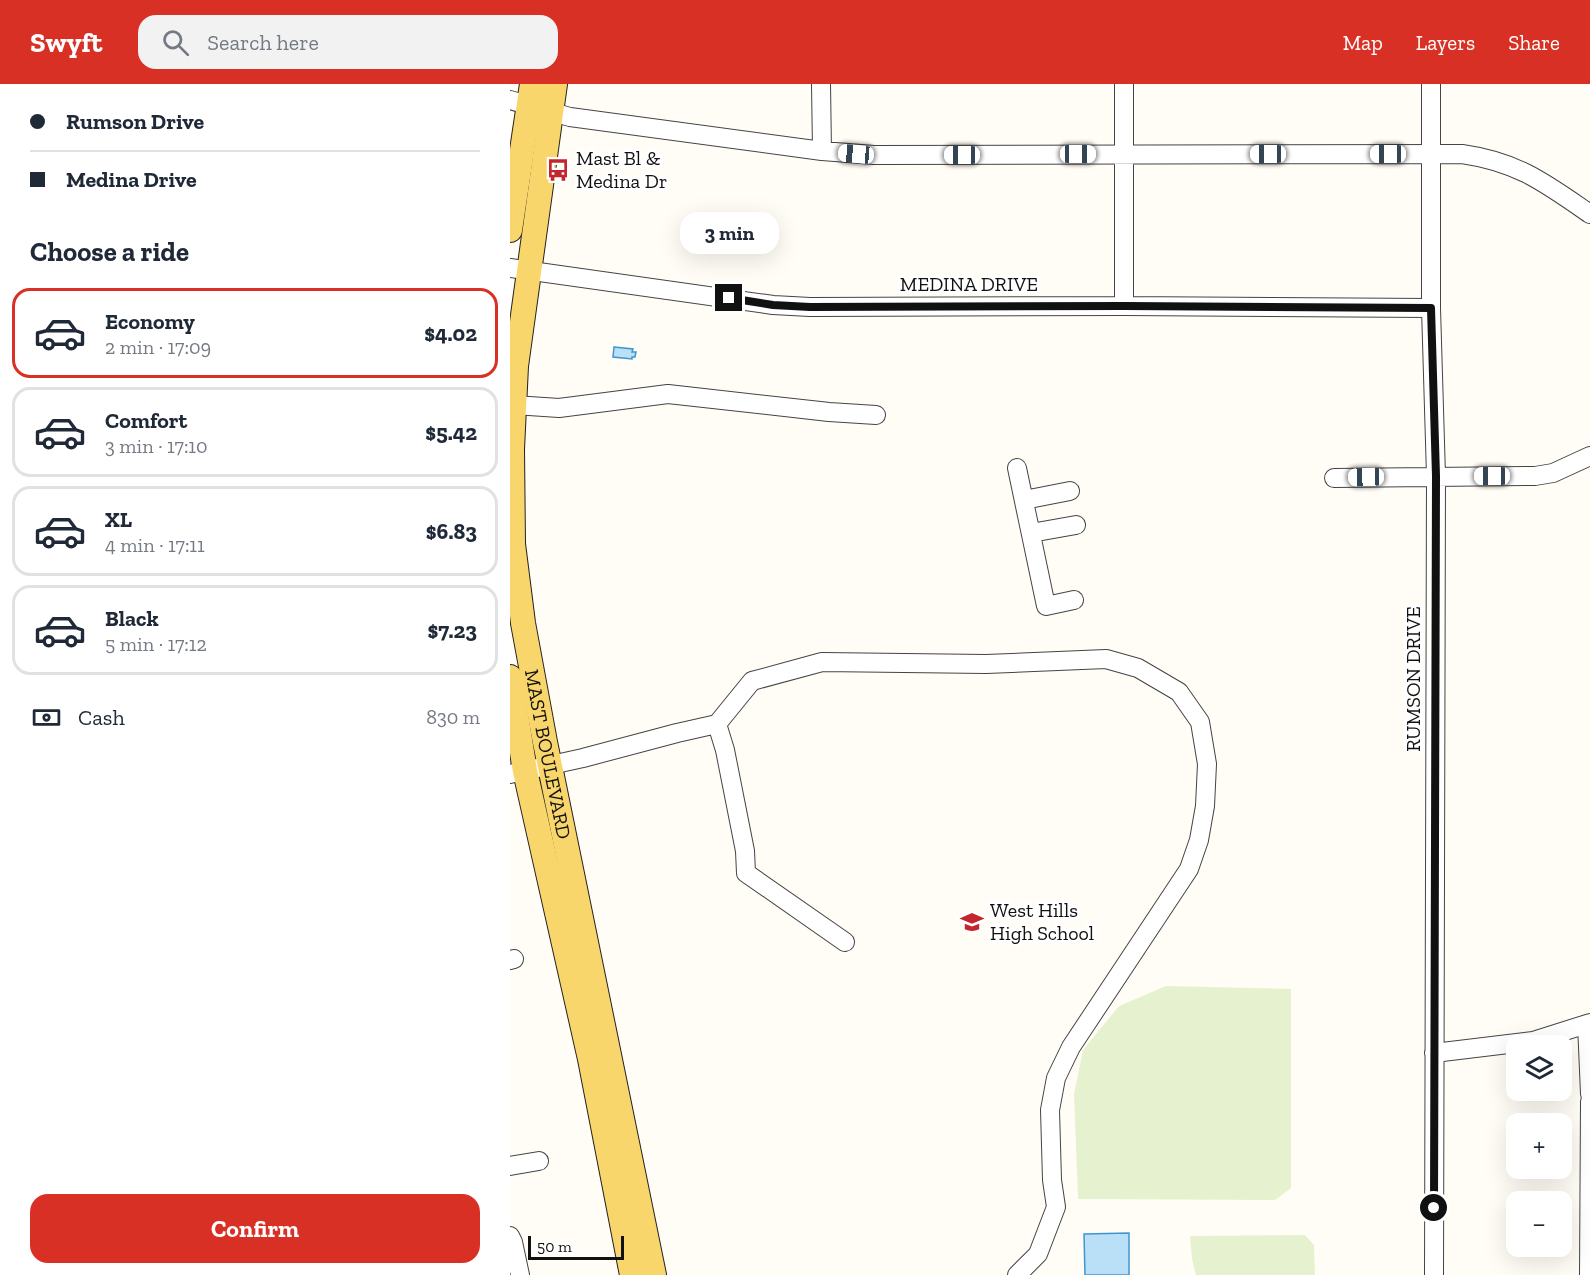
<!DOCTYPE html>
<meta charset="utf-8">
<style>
:root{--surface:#fff;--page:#f2f2f3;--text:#1f2937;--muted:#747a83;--line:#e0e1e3;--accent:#d93025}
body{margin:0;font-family:"Zilla Slab",serif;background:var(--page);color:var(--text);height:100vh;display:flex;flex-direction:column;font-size:22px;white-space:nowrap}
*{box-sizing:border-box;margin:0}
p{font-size:20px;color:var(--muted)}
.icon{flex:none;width:33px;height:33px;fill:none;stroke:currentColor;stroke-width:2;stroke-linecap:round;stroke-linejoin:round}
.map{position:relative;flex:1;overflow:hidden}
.sheet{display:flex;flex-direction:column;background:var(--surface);width:510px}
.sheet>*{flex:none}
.banner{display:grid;align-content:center;height:132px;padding:0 30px;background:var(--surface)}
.tools{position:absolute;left:996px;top:951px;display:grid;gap:12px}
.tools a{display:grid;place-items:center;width:66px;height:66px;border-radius:12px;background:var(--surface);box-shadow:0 6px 24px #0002;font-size:30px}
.scale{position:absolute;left:18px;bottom:15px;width:96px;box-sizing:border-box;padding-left:6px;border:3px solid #111;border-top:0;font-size:16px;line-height:21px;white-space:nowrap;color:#111;-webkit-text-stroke:4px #fff;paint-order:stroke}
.end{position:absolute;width:27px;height:27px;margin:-14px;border:8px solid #111;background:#fff;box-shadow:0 0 0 3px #fff}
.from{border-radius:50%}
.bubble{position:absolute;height:42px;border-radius:18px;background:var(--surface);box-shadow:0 6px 24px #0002;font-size:20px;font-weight:700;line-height:42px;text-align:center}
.car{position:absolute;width:18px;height:36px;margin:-18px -9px;border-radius:8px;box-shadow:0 0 4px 2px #0007;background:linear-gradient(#fff 24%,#345 0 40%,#fff 0 76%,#345 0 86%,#fff 0)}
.banner b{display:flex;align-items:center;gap:21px;height:57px;font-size:22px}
.banner b+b{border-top:2px solid var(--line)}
.banner i{width:15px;height:15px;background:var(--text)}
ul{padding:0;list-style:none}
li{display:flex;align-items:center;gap:18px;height:90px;margin:0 12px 9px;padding:0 18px;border:3px solid var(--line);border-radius:18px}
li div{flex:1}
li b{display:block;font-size:22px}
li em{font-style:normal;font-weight:700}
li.current{border-color:var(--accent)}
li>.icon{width:54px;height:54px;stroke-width:1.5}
h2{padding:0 30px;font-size:27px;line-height:72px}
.pay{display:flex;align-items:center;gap:15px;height:66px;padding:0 30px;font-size:22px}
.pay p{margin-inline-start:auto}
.action{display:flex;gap:12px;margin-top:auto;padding:12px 30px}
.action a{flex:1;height:69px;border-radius:18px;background:var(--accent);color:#fff;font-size:24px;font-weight:700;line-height:69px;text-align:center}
header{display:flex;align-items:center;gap:36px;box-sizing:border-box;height:84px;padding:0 30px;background:var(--accent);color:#fff}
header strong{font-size:28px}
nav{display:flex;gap:33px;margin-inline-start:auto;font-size:21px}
.search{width:420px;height:54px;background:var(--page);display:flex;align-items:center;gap:15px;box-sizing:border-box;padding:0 21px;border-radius:18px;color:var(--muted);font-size:22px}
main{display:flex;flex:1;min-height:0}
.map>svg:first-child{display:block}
.pitch{fill:#e6f2cf}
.water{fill:#b9e0f7;stroke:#3f96cf;stroke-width:1.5}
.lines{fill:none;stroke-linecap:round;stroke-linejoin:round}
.minor-casing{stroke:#444;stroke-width:20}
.major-casing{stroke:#222;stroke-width:26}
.minor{stroke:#fff;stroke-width:18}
.major{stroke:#f9d66b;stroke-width:24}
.route{stroke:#111;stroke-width:8}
.labels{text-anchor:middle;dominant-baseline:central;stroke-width:6;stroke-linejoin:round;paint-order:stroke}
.poi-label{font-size:20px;fill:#111;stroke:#fff;text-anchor:start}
.street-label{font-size:20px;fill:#111;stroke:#fff}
</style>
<header>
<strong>Swyft</strong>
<div class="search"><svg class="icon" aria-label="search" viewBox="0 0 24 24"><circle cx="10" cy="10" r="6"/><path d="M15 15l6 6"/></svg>Search here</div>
<nav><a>Map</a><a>Layers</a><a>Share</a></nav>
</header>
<main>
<section class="sheet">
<div class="banner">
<b><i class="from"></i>Rumson Drive</b>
<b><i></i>Medina Drive</b>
</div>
<h2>Choose a ride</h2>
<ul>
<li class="current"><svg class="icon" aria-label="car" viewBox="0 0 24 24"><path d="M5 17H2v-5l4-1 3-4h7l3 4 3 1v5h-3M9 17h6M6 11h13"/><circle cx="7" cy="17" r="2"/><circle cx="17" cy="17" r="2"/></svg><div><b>Economy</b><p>2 min · 17:09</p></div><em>$4.02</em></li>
<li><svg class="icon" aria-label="car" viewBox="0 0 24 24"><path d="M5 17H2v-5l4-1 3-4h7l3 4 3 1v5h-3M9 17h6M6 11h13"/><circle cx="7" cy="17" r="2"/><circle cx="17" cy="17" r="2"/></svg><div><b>Comfort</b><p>3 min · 17:10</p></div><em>$5.42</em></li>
<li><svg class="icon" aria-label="car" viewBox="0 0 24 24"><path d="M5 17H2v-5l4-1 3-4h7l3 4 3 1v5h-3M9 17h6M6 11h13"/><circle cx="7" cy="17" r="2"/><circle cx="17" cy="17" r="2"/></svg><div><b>XL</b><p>4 min · 17:11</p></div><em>$6.83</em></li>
<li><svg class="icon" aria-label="car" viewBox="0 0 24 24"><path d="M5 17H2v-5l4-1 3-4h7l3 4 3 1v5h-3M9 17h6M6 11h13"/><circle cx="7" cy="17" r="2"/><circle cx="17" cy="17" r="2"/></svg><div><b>Black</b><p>5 min · 17:12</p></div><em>$7.23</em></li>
</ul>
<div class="pay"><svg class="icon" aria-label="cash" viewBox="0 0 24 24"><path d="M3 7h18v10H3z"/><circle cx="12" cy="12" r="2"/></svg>Cash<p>830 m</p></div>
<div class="action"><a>Confirm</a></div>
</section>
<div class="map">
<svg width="1080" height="1191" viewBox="0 0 1080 1191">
<rect width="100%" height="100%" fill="#fffdf5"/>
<!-- pitch -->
<path class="pitch" d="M656,902L781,905V1104L765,1116L568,1115L564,1010L573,966L609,922Z
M795,1151L804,1161L805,1191H686L682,1175L680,1152Z"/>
<!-- water -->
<path class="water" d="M104,263L123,265L122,268H126L125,273H122V275L103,273Z
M619,1149V1191H575L574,1150Z"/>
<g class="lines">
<!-- minor casing -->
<g class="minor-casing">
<path id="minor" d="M311,0L312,67
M614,0V222
M921,0V224L926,392L924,1191
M0,16L60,33L312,67L364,71L952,70C1008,78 1035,99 1080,130
M0,184L263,221L300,223L614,222L921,224
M4,321L49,324L158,310L319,328L366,331
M507,384L536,522L564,516
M824,394L1025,392L1043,389L1080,372
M514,416L560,407
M521,449L566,441
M207,640L215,666L235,767L236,789L335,858
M0,690L73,674L167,649L207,640L242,597L312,578L476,580L596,575L628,584L669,608L690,638L697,680L695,722L689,756L679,785L561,963L546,994L540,1026L542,1096L546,1123L528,1170L507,1191
M0,876L4,875
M1077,940L1080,1010
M924,969L1023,957L1080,939
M0,1082L29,1077
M0,1152L3,1158L10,1191
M1079,1191L1080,1017"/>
</g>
<!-- major casing -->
<g class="major-casing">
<g id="major">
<path id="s1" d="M45,0L6,282L2,365L3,460L13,539L35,658L144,1191"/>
<path d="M0,146L22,0"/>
<path d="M0,593L15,687L80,975L122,1191"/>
</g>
</g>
<!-- minor -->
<use href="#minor" class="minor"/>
<!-- major -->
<use href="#major" class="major"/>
</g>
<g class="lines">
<!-- route -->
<path class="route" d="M219,214L263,221L300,223L614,222L921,224L926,392L924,1124"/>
</g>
<!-- icons -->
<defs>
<g id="bus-bare" transform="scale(1.8)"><path d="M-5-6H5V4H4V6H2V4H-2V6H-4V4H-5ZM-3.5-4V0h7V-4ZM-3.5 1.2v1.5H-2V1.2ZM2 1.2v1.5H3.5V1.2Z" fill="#c4262e" stroke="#fff" stroke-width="2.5" paint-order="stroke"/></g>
<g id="school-bare" transform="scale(1.8)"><path d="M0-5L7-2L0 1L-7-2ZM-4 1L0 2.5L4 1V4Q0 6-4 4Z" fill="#c4262e" stroke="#fff" stroke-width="2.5" paint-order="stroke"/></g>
</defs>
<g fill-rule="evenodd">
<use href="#bus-bare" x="48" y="86"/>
<use href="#school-bare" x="462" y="838"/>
</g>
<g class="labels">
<!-- poi labels -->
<g class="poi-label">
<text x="66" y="74">Mast Bl &amp;<tspan x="66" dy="23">Medina Dr</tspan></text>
<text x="480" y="826">West Hills<tspan x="480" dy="23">High School</tspan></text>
</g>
<!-- street labels -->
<g class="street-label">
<text x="459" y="200">MEDINA DRIVE</text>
<text transform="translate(903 595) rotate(-90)">RUMSON DRIVE</text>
<text stroke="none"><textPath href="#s1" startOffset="676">MAST BOULEVARD</textPath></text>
</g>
</g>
</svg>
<div class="tools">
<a><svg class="icon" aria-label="layers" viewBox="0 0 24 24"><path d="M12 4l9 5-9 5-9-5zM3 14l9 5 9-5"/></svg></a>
<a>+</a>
<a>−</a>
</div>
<div class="scale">50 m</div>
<i class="end from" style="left:924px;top:1124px"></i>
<i class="end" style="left:219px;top:214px"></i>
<div class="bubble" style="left:170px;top:128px;width:99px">3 min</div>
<i class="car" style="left:346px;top:70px;rotate:275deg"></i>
<i class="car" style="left:568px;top:70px;rotate:90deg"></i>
<i class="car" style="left:758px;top:70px;rotate:270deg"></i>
<i class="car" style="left:878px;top:70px;rotate:270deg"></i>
<i class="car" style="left:452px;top:71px;rotate:270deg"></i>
<i class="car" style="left:982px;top:392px;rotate:270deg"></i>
<i class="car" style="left:856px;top:393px;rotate:269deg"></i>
</div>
</main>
